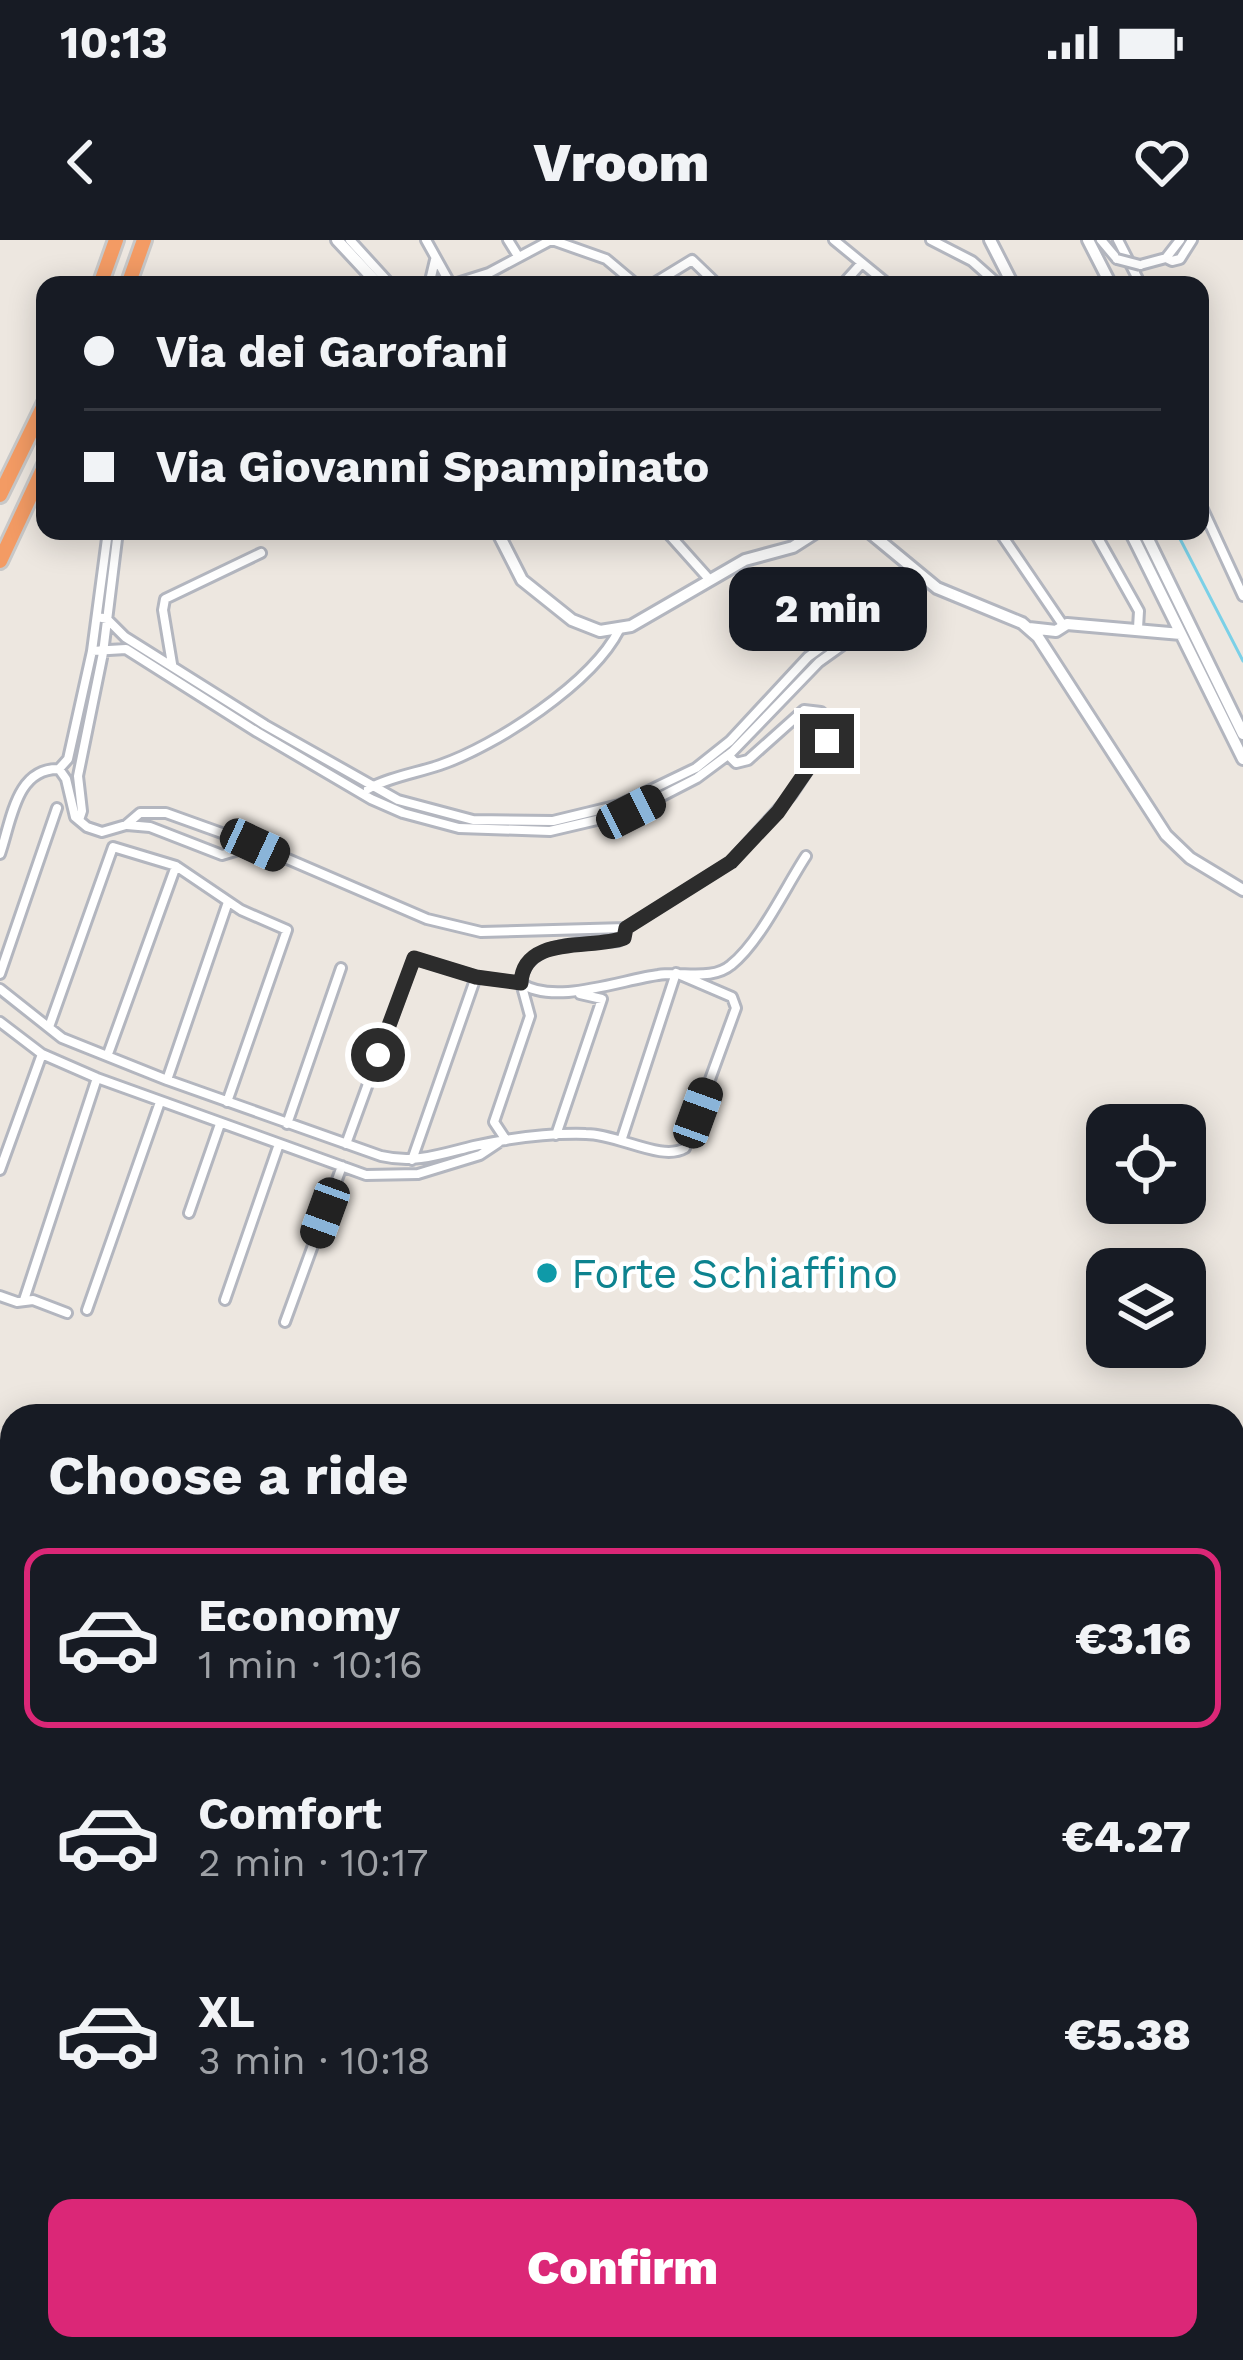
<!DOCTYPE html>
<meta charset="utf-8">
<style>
:root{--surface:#171b24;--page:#20242c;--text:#f1f3f6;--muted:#9ea1a6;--line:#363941;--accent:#db2777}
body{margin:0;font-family:"Work Sans",sans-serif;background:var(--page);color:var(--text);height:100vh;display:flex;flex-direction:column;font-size:45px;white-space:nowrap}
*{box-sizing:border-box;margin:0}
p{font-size:39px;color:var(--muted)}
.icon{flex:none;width:66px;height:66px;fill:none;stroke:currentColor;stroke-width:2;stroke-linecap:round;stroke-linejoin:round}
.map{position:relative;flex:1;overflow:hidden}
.side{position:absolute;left:0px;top:1164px;width:1245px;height:957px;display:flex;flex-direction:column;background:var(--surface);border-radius:36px 36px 0 0;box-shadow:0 6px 30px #0003}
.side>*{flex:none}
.top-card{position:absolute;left:36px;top:36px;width:1173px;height:264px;border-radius:24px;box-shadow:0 6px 30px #0003;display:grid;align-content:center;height:264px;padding:0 48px;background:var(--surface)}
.tools{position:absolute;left:1086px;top:864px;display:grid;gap:24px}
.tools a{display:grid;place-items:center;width:120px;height:120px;border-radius:24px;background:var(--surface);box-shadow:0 6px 30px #0003;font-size:60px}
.end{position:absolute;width:54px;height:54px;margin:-27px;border:15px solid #2c2c2c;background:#fff;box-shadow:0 0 0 6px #fff}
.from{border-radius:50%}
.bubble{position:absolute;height:84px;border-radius:24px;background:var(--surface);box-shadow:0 6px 30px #0003;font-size:39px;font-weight:800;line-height:84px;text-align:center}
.car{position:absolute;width:36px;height:72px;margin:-36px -18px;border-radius:15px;box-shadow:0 0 9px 3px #0007;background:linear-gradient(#222 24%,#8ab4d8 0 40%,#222 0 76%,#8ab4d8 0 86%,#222 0)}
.top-card b{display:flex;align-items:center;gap:42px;height:114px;font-size:45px}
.top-card b+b{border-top:3px solid var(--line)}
.top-card i{width:30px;height:30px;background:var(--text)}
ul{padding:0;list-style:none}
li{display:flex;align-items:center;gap:36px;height:180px;margin:0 24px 18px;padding:0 24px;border:6px solid transparent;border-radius:24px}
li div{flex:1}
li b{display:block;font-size:45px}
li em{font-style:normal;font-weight:800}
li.current{border-color:var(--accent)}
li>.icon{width:108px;height:108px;stroke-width:1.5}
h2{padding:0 48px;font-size:54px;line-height:144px}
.primary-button{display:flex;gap:24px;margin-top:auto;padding:24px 48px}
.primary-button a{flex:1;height:138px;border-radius:24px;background:var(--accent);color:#fff;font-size:48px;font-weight:800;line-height:138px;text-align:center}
.status{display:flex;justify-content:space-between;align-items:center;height:84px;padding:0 60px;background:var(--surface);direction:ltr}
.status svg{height:33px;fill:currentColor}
header{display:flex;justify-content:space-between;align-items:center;height:156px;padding:0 48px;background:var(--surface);font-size:54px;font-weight:800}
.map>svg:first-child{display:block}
.green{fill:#b9dfa1}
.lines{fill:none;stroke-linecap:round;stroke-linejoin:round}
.stream{stroke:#7bd0e7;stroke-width:3}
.street-casing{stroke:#b3b6bf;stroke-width:14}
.secondary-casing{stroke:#b3b6bf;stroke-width:16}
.highway-casing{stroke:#c8c8c8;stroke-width:20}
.street{stroke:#fff;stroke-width:8}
.secondary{stroke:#fff;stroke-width:10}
.highway{stroke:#f39b64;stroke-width:14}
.street-bridge-casing{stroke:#b3b6bf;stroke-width:14;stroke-linecap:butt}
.street-bridge{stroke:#fff;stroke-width:8}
.route{stroke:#2c2c2c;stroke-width:15}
.culture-dot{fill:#0f9aa8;stroke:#fff;stroke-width:4.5}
.labels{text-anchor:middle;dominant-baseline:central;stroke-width:9;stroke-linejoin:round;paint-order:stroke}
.culture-label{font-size:42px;fill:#0d838f;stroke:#fff;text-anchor:start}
</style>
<div class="status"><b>10:13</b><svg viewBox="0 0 49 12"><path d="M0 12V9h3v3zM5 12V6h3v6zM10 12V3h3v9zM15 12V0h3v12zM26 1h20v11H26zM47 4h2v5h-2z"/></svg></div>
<header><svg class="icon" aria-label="back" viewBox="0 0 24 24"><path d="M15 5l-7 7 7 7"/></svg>Vroom<svg class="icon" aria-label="heart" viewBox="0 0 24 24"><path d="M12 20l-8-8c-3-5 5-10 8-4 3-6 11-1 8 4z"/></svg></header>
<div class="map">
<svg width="1243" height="2120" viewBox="0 0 1243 2120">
<rect width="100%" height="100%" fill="#ede7e0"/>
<!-- green -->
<path class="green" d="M1243,1498V1996L1233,1991V1501Z"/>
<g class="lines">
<!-- stream -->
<path class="stream" d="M1176,291L1243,421
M0,1401L12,1409
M1233,2029L1243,2035"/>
<!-- street casing -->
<g class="street-casing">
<path id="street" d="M350,0L391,45
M426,0L451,45
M508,0L518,16
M552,0L606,19L637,45
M834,0L889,45
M931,0L972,21L999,45
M1101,0L1117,19
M1118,0L1141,45
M1166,18L1172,21L1180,19L1192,0
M1140,25L1166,18L1180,0
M415,45H429L435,20
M451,45L489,33L551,0
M651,45L692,20L718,45
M842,45L861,24
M1200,263L1243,356
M666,291L709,339
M999,291L1063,385
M1094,291L1139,371L1138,388
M98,377L107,379L125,397L265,485L398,560L473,580L553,581L619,565L696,528L730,501L808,417L863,377L908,328
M92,411L126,409L257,492L371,559L403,573L459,588L550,591L631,572L697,538L732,512L819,422L872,384L916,334
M172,424L163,370L165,359L261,313
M59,529L66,539L75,577L87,587L102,592L126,585L140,573H166L255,605L427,679L481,692L626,688L731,622L792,554L827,501L830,482L821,472L804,470L748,520L736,523L728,515
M368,549C389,537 417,533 440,525C496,506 592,443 619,390
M79,580L82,571L78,536L103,413L118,291
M127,585L150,587L222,615L255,605
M0,614C12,579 16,528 59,529L68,519L92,411L108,291
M626,688L624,698L618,701C586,704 524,699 521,743C553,766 621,740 658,735C682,731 712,741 731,725C760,702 785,648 806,616
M0,734L57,568
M0,749L62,798L167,840L381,916C415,924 441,914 474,906C510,898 549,893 586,894C618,894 662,922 685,908L736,768L732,757L676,733L622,898
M0,782L42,814L97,838L366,935L418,934L480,915L498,903
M49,787L113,607L176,626L241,670L287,690L227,862
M108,814L176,626
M167,840L228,662
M287,884L341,728
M556,895L602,759L580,754
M346,904L414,718L476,737L521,743L530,776L494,882L506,900
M412,920L476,737
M0,930L42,814
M189,973L220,884
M0,1056L17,1062L33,1060L67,1073
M24,1060L97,838
M225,1060L279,904
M87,1070L160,862
M285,1082L342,926"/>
</g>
<!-- secondary casing -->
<g class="secondary-casing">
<path id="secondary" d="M337,0L379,45
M990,0L1013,45
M1088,0L1111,45
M497,291L522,340L572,380L600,391L631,386L745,320L793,307L818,291
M868,291L937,348L1022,383L1038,397L1166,595L1190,618L1243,650
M1130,291L1243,519
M1144,291L1243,494
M1029,388L1056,391L1067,384L1181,394
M0,1375L12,1384
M1233,1995L1243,2000"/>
</g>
<!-- highway casing -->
<g class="highway-casing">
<path id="highway" d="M100,45L116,0
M128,45L144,0
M0,255L45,163
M0,321L45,225
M0,1484L12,1491
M0,1513L12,1519
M576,2109L577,2120
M601,2109L603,2120"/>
</g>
<!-- street -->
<use href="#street" class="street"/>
<!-- secondary -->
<use href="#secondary" class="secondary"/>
<!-- highway -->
<use href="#highway" class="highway"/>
<!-- street-bridge casing -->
<g class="street-bridge-casing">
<path id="street-bridge" d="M1117,19L1140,25"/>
</g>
<!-- street-bridge -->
<use href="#street-bridge" class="street-bridge"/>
</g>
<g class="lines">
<!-- route -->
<path class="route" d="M378,815L414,718L476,737L521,743C523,694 593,710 624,698L626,688L731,622L778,572L827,501"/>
</g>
<!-- markers -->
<circle class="culture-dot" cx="547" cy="1033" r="12"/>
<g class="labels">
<!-- culture labels -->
<g class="culture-label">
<text x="571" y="1033">Forte Schiaffino</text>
</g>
</g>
</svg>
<div class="tools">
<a><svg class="icon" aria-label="locate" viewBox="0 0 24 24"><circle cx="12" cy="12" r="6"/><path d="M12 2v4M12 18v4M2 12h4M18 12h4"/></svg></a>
<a><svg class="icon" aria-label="layers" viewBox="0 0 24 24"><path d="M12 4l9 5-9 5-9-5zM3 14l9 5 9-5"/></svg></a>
</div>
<i class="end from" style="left:378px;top:815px"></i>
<i class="end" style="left:827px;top:501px"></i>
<div class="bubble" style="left:729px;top:327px;width:198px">2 min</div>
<i class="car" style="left:631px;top:572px;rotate:63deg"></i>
<i class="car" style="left:255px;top:605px;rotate:115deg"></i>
<i class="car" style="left:698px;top:873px;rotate:20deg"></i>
<i class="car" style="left:325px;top:973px;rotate:200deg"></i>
<div class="top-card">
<b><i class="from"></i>Via dei Garofani</b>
<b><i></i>Via Giovanni Spampinato</b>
</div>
<section class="side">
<h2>Choose a ride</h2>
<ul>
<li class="current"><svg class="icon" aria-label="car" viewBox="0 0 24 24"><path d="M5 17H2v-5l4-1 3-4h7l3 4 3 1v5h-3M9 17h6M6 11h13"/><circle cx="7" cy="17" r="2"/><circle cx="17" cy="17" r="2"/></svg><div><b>Economy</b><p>1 min · 10:16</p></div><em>€3.16</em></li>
<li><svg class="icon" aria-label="car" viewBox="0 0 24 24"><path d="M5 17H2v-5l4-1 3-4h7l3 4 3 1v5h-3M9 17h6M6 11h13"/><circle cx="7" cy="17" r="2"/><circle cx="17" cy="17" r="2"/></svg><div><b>Comfort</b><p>2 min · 10:17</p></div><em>€4.27</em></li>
<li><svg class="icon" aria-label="car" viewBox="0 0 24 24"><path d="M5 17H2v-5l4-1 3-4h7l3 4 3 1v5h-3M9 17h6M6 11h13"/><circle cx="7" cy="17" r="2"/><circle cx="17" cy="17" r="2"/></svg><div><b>XL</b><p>3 min · 10:18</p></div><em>€5.38</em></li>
</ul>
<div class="primary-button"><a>Confirm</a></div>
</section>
</div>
